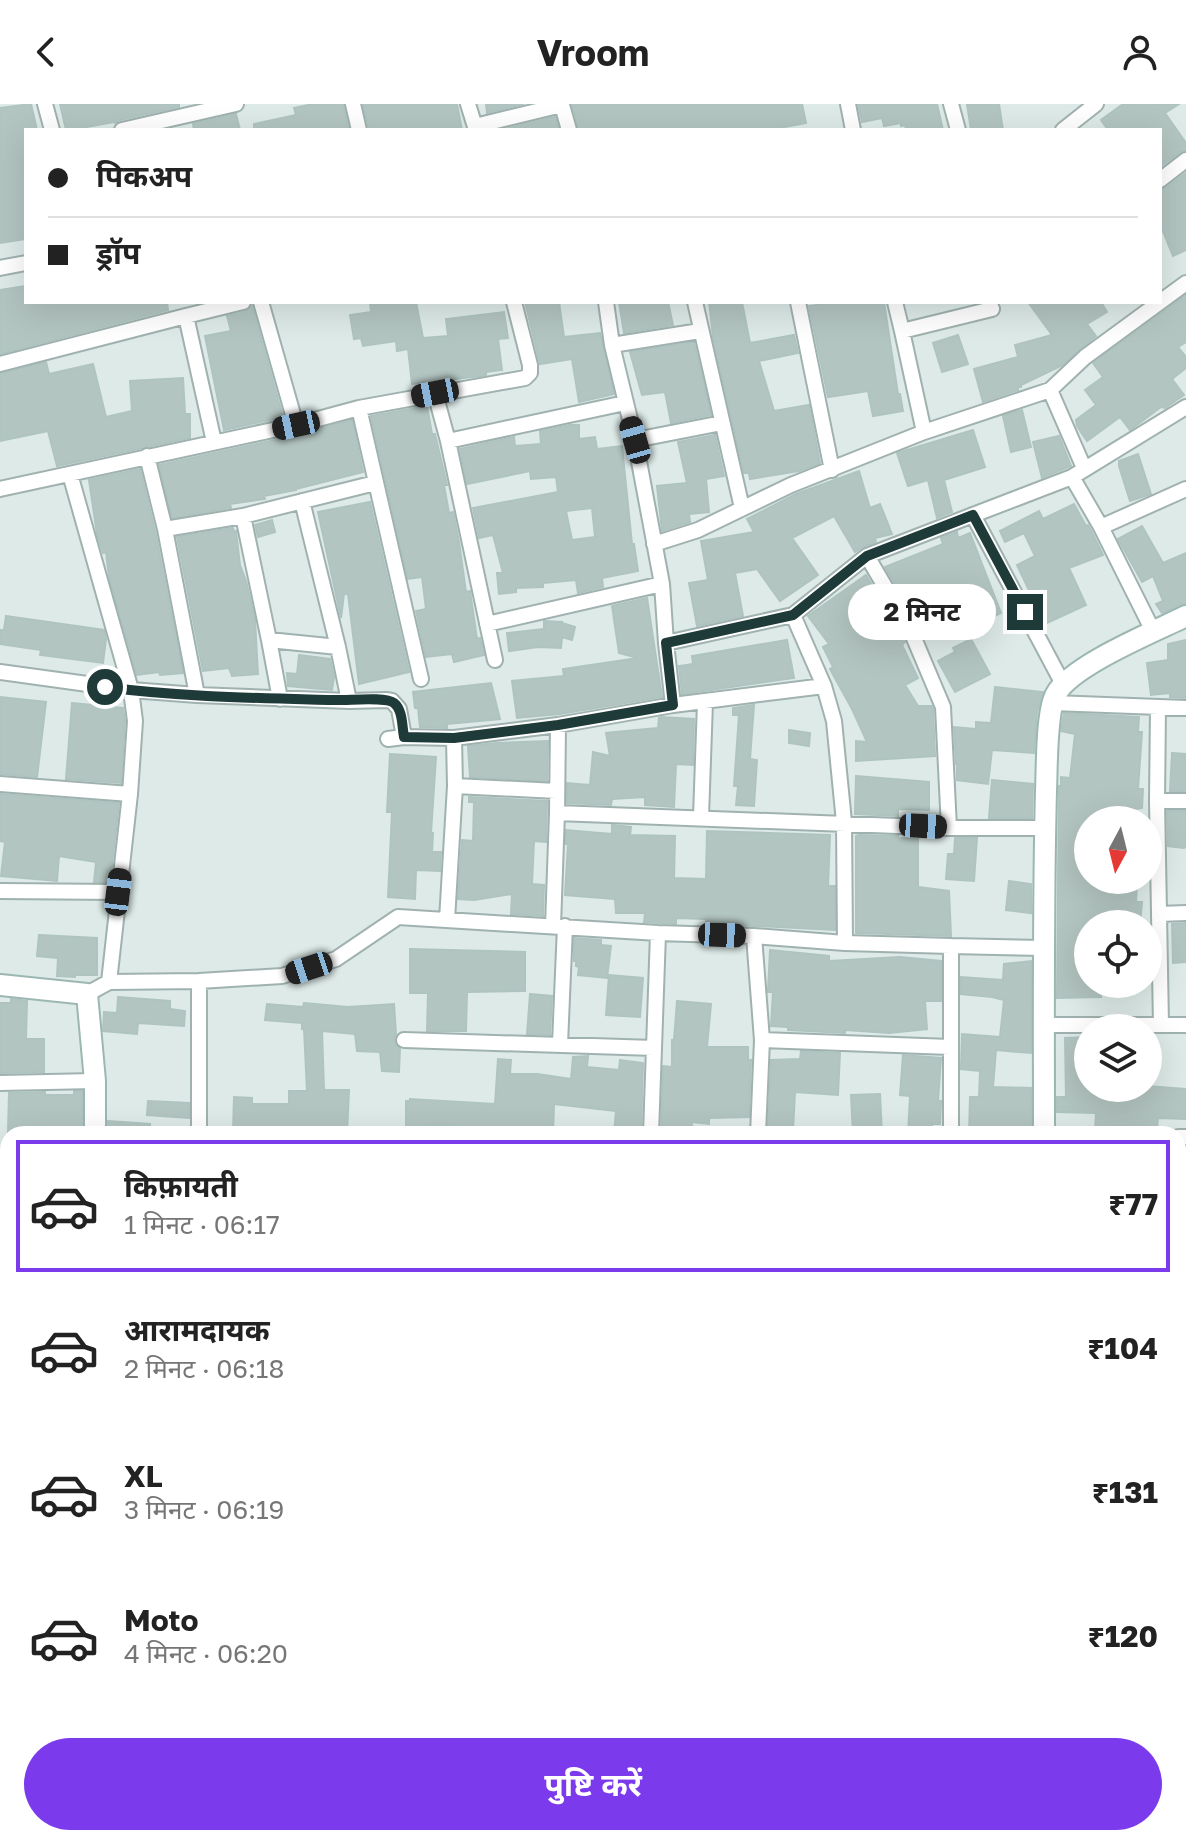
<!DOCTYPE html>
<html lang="hi">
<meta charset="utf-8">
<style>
:root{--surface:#fff;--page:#f2f2f2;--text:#222;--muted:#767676;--line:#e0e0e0;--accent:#7c3aed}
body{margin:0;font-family:"Golos Text","Noto Sans Devanagari",sans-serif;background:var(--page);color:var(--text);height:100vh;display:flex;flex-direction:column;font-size:30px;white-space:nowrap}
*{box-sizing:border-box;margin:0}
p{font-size:26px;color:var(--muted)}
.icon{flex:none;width:44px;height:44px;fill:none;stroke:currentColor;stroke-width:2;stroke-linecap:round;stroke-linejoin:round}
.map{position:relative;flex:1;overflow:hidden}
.sheet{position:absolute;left:0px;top:1022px;width:1186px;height:720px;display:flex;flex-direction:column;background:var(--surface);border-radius:24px 24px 0 0;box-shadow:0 8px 32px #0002}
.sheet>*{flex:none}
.top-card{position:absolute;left:24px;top:24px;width:1138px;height:176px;border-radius:0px;box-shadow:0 8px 32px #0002;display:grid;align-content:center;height:176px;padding:0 24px;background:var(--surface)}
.needle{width:52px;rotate:187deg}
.fabs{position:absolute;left:1074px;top:702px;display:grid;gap:16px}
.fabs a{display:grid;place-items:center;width:88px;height:88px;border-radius:50%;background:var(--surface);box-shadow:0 8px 32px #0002;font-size:40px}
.end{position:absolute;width:36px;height:36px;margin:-18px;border:10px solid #1e3b39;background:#fff;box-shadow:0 0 0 4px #fff}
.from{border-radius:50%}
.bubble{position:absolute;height:56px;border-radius:28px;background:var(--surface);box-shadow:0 8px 32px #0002;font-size:26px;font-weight:700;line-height:56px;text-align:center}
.car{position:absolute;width:24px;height:48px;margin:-24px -12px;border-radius:10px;box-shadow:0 0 6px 2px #0007;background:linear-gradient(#222 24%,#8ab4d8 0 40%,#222 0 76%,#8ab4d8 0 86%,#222 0)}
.top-card b{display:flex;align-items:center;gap:28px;height:76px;font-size:30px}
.top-card b+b{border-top:2px solid var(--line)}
.top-card i{width:20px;height:20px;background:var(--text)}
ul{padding:14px 0 0;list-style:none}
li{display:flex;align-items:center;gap:24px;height:132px;margin:0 16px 12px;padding:0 8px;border:4px solid transparent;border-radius:0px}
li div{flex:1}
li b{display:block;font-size:30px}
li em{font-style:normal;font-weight:700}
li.on{border-color:var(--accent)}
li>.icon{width:72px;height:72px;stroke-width:1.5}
.button{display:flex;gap:16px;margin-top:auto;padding:16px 24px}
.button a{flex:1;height:92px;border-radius:48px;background:var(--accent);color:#fff;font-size:32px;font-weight:700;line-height:92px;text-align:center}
header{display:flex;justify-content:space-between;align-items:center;height:104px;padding:0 24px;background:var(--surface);font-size:36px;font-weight:700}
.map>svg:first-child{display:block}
.building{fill:#b3c5c1;stroke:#afc4c0;stroke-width:2;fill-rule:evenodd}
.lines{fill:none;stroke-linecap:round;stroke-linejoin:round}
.street-casing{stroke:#a0b2af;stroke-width:18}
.secondary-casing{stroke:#9cb7b2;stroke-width:24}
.street{stroke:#fff;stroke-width:14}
.secondary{stroke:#fff;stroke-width:20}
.route{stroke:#1e3b39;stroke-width:10}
</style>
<header><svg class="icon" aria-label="back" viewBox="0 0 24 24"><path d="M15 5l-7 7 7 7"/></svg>Vroom<svg class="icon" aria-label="person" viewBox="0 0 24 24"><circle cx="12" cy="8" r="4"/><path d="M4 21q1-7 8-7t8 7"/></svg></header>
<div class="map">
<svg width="1186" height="1742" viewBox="0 0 1186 1742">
<rect width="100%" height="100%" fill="#ddeae7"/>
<!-- building -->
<path class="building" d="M31,0L37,26H26V135L0,139V4Z
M60,0H179V3L120,16L115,19L114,18L81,24L82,26H66Z
M313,0H343L349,26H254V20L296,11L294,4Z
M363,0H457L462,26H369Z
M486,0H524L487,9Z
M572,0H802L806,19L779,24V26H579Z
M858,0H937L943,26H906L905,21L901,22V19L884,22L882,14L862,18Z
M967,0H999L1003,26H971Z
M1123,0H1179L1165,9L1186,39V46L1180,48L1160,63V26H1108L1101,16Z
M236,10L240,26H194L193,20Z
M555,13L559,26H501Z
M1186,69V146L1173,152L1160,120V86L1166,84Z
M26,182V198H167L168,206L0,250V186Z
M1186,191V238L1178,243L1186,253V264L1172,275L1184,291L1165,304L1161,303L1130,326L1120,313L1087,337L1077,322L1076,316L1096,301L1085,286L1103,273L1093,259Z
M370,198H416L423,234L448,232L446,215L504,208L508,234L498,235L502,266L486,268V271L481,272L412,280L408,245L397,247L396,237L363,242L361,234L354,235L350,211L371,208Z
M525,198H559L564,233L600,229L614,290L579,298L572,255L540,260Z
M619,198H668L673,221L624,229Z
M709,198H742L750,239L794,231L798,249L759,257L774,307L809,301L820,359L799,367L750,375L749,369H744L713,233Z
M824,198H884L898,290H900L903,307L873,312L868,287L828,293L809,202L824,200Z
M1028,198H1101L1107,208L1087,220L1096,232L1061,262L1021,281V283H1018V286L983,298L974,265L1018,253L1015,241L1052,231Z
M252,202L283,313L224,326L205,232L231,227L227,212L245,208Z
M958,231L968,260L942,268L933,239Z
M694,238L711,311L671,319L665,288L642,291L630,248Z
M46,258L49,270L93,260L106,313L132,307L130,277L183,274L185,310H190V334L57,362L48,327L0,337V270Z
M427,302L432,330H435L447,381H444L449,409L453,408L459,438L466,488L470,487L477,535L480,534L484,551L454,558L452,550L426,553L416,507L426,505L422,473L408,475L371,312Z
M1022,306L1031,343L1011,348L1003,312Z
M352,316L363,368L296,385V386L264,392L265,395L230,400L231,404L172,414L159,361L298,331Z
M570,321H579V335L595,333L597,345L622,342L632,440H634L638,467L602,474L603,483L578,489L576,476L543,479V483L516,484V488L499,490L497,469H503L493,431L479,434L473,404L558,388L556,373L531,375L530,367L467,380L460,345L514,333L515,342L541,340L540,327ZM592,404L595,433L572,436L566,407Z
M973,326L985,363L944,376L952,408L937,414L928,376L908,382L897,349Z
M715,331L724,372L706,375L709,408L689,410L690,418L662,427L657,382L687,379L678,338Z
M1059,332L1071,362L1042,374L1033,338Z
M1138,350L1151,390L1130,397L1119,362V357Z
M140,365L155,427L183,569L160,571L159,568L137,571L109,473L106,448L103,449L97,430L89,376Z
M859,367L870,404L880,400L892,430L875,434L876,438L863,443L855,448L834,412L792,434L818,471L780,497L757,465L735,469L743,512L697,522L689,479L708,476L701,437L754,428L747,415L796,390Z
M370,398L409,568L359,580L348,490H344L341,514L318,408Z
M1074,400L1086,422L1088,421L1092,428L1103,451L1069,464L1086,501L1045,520L1017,461L1035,452L1024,429L1005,438L1000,427L1039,407L1043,415Z
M272,416L275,428L258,433L255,421Z
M1142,422L1163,459L1186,449V499L1162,509L1156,500L1163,497L1153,472L1142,478L1118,435Z
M233,424L234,428L236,427L240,461L246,477L255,516L258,570L232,572L229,564L203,567L177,433Z
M957,428L958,434L970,429L1001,509L962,527L957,512L922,526L885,463L943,440L941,434Z
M866,471L902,531L905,538L902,541L918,574L905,581L918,602H932L933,605L935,652L856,657V637L867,638L852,605L830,565L833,563L823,543L829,540L808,512Z
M647,494L662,593L560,610L517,614L512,577L564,572L563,565L638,554L619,549L612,502Z
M6,512L104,526L106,535L103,559L40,551L41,546L0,540V526H4Z
M544,517L562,518V519L575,523L572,536L562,533L561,544L538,543L509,547L507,529L544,525Z
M971,535L990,570L955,588L938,557L955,548L953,544Z
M787,536L794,574L682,590L679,562L693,560L692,552Z
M1186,536V594L1170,593V589L1151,591L1147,559L1168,556V540Z
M299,551L330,555L334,573L332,586L288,582L287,569L297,570Z
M491,579L500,615L447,620V624L420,623L418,604H415L413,588Z
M995,583L1043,588L1037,608L1034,649L992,646L988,680L957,676V660H956L954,623L976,625V618L991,619Z
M0,593L46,598L37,673L0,670Z
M72,599L123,604L125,617L121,679L66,675Z
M754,601L750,655L757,656L754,702L736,701L738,682H734L739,611H733V604Z
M1064,609L1139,613L1138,628H1142L1138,685H1143L1142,704L1105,710V716H1088V776L1137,780L1136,798H1142L1140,820H1088V880H1101V893L1057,894L1059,682H1061V673L1070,674L1075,630L1061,627Z
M661,613L694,615L693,661L676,660L674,703L645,701V693L612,695L611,701L567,699V679L590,681L593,648L610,652L606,629L658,624L659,614Z
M789,626L810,629L809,642L789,639Z
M548,637L547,677L470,673L468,642L498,639Z
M1172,649L1186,650V687H1170Z
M390,650L436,653L431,729H433L432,748H441L440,767L416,766L415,795L388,793L392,708H387Z
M856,672L929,678V706L898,705V712L855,710Z
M992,676L1033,680L1032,714H989Z
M0,690L119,699L110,778H94L96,758L59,752L57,777L1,772L5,738L0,737Z
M469,693L547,697L546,738L534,737L532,780L544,781L543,812L511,810L512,790L474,796L458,795L462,736L473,737L474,698H469Z
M1167,707H1186V743L1184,744L1168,742Z
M612,721L631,723L630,731L675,732L674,774L706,775L707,727L830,731L828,782H835V826L737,821V819L706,817V815L676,814V820L644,818L645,809H616L615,795L565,791L568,740H566V726L612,730Z
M859,731L898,732V734L918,735V783L949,787L951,832L856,829V732Z
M955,734H977L974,777L946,775L948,750H954Z
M1009,777L1031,780V809L1006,806Z
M1186,819V858L1173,859L1172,820Z
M39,831L97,834V871H75V873L57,872L58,854L37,852Z
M574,834L601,836V841L611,842L607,874L578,871L579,863L576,862V857H574Z
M410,845L525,848V887L467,888L466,927H427L428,889H410Z
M770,846L829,852V857L900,853L941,857V897H925L927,925L889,929L845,926V929L788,926V923L771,922L773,888H768V886Z
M1031,857V949L996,946L993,983L1031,984V1030H969L970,993H979L980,967L961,965L962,930L1000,933L1004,896L992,893L961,890V873L1003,876L1004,860Z
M609,871L643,874L640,913L606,911Z
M530,890L552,892L550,931L527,930Z
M118,893L170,897V905L185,907L184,922L138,919L137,930L103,927L104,908L117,909Z
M11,895L27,897L26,935H44V968L0,969V899H11Z
M677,897L711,900L707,943H748V956H751L749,1013L709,1014V1020L692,1018V1030H661L663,962L672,963V936H674Z
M304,899L348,903L394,900L396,930L394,936L396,941L400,945L399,968L382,967L380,948L357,947L355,930L322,927L324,986H349L347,1030H261L233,1028L234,993L252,994V1000H289V987H307L304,925H302V919L265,916L267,900L303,903Z
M1088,933L1086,984L1113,985V984H1148V982L1186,985V1015L1158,1014L1157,1025L1126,1022L1125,1028L1095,1026L1096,1009L1057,1008V993H1066L1065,934Z
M801,947L840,949L838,991L795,988L793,1027L768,1024L771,956L800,955Z
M903,951L941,954L938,997H941L940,1020H932V1030H908L910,992L900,991Z
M588,952L587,963L619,966L620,956L643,959L641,1030H614L616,1007L554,1000L553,1030H493V1025L430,1021V1029L406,1030V997H410V995L495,1000L498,955L511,956L510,970H537L571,975L573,953Z
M74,987H82V1030L8,1028L9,989L45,988V991H74Z
M880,990L882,1030H853L851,991Z
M148,997L189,999V1014L147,1011Z
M108,1017L150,1020V1030H108Z"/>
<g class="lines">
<!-- street casing -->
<g class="street-casing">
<path id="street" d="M45,0L52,26
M353,0L359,26
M468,0L476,26
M848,0L853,26
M951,0L958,26
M475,22L562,1L569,26
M122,26L236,0
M1063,26L1096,0
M1160,76L1186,56
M0,164L26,159
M261,198L296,321
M606,198L612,241L635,336L662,480L666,539L793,511
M695,198L742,404
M798,198L832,366
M895,198L902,227
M1160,198L1186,179
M186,212L243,198
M612,241L700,227
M0,260L186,212L214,338
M1050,286L1084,364
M435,289L448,337L495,556
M359,304L421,575
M924,328L1050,286L1085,253L1160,198
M635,336L722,319
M448,337L625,299
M147,352L165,425L243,412L269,536L338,543L349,597
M1072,373L1186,303
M0,385L296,321L359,304L525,274L530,269V261L514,198
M302,397L338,543
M243,412L375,379
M165,425L197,591
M654,440L698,426L791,381L924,328L902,227L992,205L989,198
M487,520L662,480
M1154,529L1101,423L1186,385
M269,536L280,595
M666,539L673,601
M0,568L131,586L197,591L349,597L386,596L392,597L399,605L404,633
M1064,582L973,411L1072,373L1101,423
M1053,599L1186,604
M1158,603L1157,697L1161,921
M388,635L404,633L454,634L558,621L673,601L824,582
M0,680L130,690L135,617L131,586L70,370
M455,682L557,687
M1157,697H1186
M557,709L558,621
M701,713L705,598
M949,724L943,603L911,527L867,452L973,411
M0,787L118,788
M1159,810L1186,809
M447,816L455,682L454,634
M553,822L557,709L949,724H1045
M754,832L845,839L951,842
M845,839L844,718L834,617L824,582L793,511L867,452
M109,878L199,877L282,872L336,855L398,813L658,829L754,832L762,936L758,1030
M87,890L109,878L130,690
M1044,921H1186
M404,936L654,944
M762,936L950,943
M560,940L565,822
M0,979L95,977
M199,1030V877
M651,1030L658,829
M951,1030V842L1045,844
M1178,1033H1186
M0,1080H8
M0,1180H8
M1178,1181H1186
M1178,1269H1186
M2,1363L8,1422
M1182,1462L1178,1368H1186
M1178,1551H1186
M0,1695L8,1508
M682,1734V1742
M835,1734V1742
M92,1742L93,1734
M210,1742V1734
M315,1742L316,1734
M421,1742L422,1734"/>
</g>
<!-- secondary casing -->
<g class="secondary-casing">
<path id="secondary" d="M0,881L87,890L95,977V1030
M1044,1030C1044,916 1043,801 1046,687C1047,666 1046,607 1056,590C1072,561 1154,528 1186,512
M0,1368L8,1344
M1178,1700H1186"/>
</g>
<!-- street -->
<use href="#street" class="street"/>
<!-- secondary -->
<use href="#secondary" class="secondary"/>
</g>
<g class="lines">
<!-- route -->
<path class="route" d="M105,583C180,593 257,594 333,596C346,597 385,592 394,599C403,606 402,623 404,633L454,634L558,621L673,601L666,539L793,511L867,452L973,411L1025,508"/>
</g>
</svg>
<div class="fabs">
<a><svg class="needle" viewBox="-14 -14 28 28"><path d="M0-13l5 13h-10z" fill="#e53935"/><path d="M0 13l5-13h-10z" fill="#767676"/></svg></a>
<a><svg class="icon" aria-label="locate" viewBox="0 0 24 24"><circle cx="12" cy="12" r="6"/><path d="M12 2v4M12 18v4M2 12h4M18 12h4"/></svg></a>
<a><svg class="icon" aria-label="layers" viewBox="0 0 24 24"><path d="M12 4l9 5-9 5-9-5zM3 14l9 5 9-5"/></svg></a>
</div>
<i class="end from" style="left:105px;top:583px"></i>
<i class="end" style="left:1025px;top:508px"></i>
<div class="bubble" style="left:848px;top:480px;width:148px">2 मिनट</div>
<i class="car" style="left:435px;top:289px;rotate:259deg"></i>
<i class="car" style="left:296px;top:321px;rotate:258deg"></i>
<i class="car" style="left:635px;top:336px;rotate:344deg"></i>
<i class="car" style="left:923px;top:722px;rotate:93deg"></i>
<i class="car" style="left:118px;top:788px;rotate:7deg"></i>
<i class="car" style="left:722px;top:831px;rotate:92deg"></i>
<i class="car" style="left:309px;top:864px;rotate:252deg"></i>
<div class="top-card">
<b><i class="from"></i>पिकअप</b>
<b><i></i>ड्रॉप</b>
</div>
<section class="sheet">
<ul>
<li class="on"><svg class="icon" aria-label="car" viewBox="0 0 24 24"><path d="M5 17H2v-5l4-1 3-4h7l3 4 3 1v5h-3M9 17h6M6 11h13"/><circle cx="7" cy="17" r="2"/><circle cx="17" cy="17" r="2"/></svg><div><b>किफ़ायती</b><p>1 मिनट · 06:17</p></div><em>₹77</em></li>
<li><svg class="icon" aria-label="car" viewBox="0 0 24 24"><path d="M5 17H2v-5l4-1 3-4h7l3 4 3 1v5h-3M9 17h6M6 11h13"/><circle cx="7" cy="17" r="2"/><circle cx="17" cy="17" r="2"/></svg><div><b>आरामदायक</b><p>2 मिनट · 06:18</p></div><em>₹104</em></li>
<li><svg class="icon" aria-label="car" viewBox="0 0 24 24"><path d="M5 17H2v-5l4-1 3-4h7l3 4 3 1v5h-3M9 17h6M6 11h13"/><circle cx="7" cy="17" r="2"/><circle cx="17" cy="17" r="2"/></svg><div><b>XL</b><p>3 मिनट · 06:19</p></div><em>₹131</em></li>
<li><svg class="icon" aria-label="car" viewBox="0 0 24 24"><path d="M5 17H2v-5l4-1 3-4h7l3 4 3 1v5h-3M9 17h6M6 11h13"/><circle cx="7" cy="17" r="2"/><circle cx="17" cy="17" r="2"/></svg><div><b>Moto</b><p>4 मिनट · 06:20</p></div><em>₹120</em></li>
</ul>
<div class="button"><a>पुष्टि करें</a></div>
</section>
</div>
